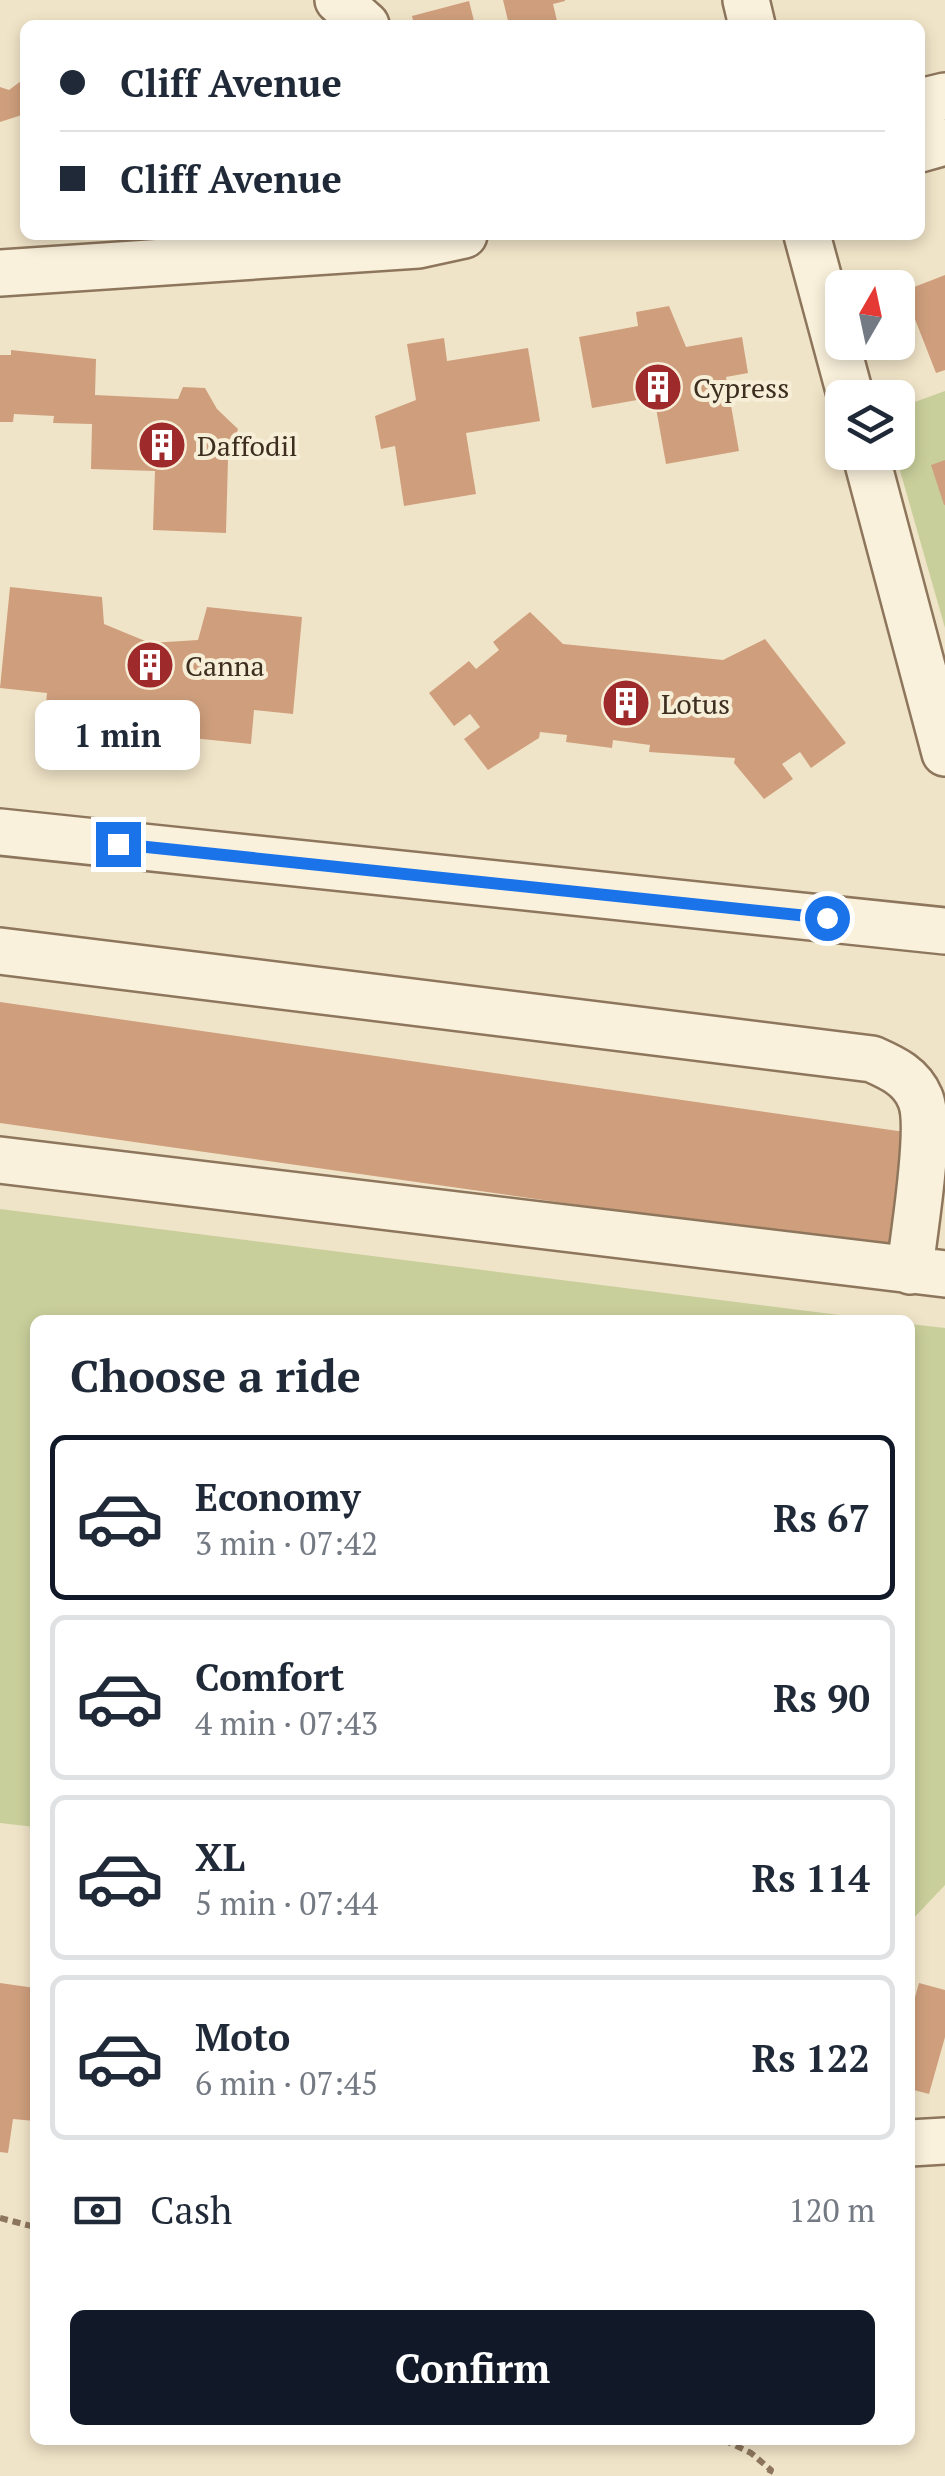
<!DOCTYPE html>
<meta charset="utf-8">
<style>
:root{--surface:#fff;--page:#f2f2f3;--text:#1f2937;--muted:#747a83;--line:#e0e1e3;--accent:#111827}
body{margin:0;font-family:"PT Serif",serif;background:var(--page);color:var(--text);height:100vh;display:flex;flex-direction:column;font-size:38px;white-space:nowrap}
*{box-sizing:border-box;margin:0}
p{font-size:32px;color:var(--muted)}
.icon{flex:none;width:55px;height:55px;fill:none;stroke:currentColor;stroke-width:2;stroke-linecap:round;stroke-linejoin:round}
.map{position:relative;flex:1;overflow:hidden}
.sheet{position:absolute;left:30px;top:1315px;width:885px;height:1130px;display:flex;flex-direction:column;background:var(--surface);border-radius:15px;box-shadow:0 5px 15px #0003}
.sheet>*{flex:none}
.hud{position:absolute;left:20px;top:20px;width:905px;height:220px;border-radius:15px;box-shadow:0 5px 15px #0003;display:grid;align-content:center;height:220px;padding:0 40px;background:var(--surface)}
.needle{width:65px;rotate:9deg}
.fabs{position:absolute;left:825px;top:270px;display:grid;gap:20px}
.fabs a{display:grid;place-items:center;width:90px;height:90px;border-radius:15px;background:var(--surface);box-shadow:0 5px 15px #0003;font-size:50px}
.end{position:absolute;width:45px;height:45px;margin:-22px;border:12px solid #1a73e8;background:#fff;box-shadow:0 0 0 5px #fff}
.from{border-radius:50%}
.bubble{position:absolute;height:70px;border-radius:15px;background:var(--surface);box-shadow:0 5px 15px #0003;font-size:32px;font-weight:600;line-height:70px;text-align:center}
.hud b{display:flex;align-items:center;gap:35px;height:95px;font-size:38px}
.hud b+b{border-top:2px solid var(--line)}
.hud i{width:25px;height:25px;background:var(--text)}
ul{padding:0;list-style:none}
li{display:flex;align-items:center;gap:30px;height:165px;margin:0 20px 15px;padding:0 20px;border:5px solid var(--line);border-radius:15px}
li div{flex:1}
li b{display:block;font-size:38px}
li em{font-style:normal;font-weight:600}
li.selected{border-color:var(--accent)}
li>.icon{width:90px;height:90px;stroke-width:1.5}
h2{padding:0 40px;font-size:45px;line-height:120px}
.pay{display:flex;align-items:center;gap:25px;height:110px;padding:0 40px;font-size:38px}
.pay p{margin-inline-start:auto}
.primary-button{display:flex;gap:20px;margin-top:auto;padding:20px 40px}
.primary-button a{flex:1;height:115px;border-radius:15px;background:var(--accent);color:#fff;font-size:40px;font-weight:600;line-height:115px;text-align:center}
.map>svg:first-child{display:block}
.green{fill:#c9cf9b}
.building{fill:#cf9f7d}
.lines{fill:none;stroke-linecap:round;stroke-linejoin:round}
.minor-casing{stroke:#8d765c;stroke-width:50}
.path{stroke:#8d765c;stroke-width:6;stroke-dasharray:8 5;stroke-linecap:butt}
.minor{stroke:#faf1dc;stroke-width:45}
.route{stroke:#1a73e8;stroke-width:12}
.labels{text-anchor:middle;dominant-baseline:central;stroke-width:8;stroke-linejoin:round;paint-order:stroke}
.poi-label{font-size:28px;fill:#3d2e20;stroke:#f7eed8;text-anchor:start}
</style>
<div class="map">
<svg width="945" height="2476" viewBox="0 0 945 2476">
<rect width="100%" height="100%" fill="#f0e4c8"/>
<!-- green -->
<path class="green" d="M945,391V628L895,453L898,408Z
M0,1209L879,1320H35V1827L0,1823Z
M910,1324L945,1328V1885L910,1922Z"/>
<!-- building -->
<path class="building" d="M503,0H565V1L553,4L558,25H509Z
M469,1L475,25H414L412,16Z
M25,78V114L0,122V87L9,90Z
M945,275V370L936,373L904,291Z
M669,306L686,347L742,337L748,373L726,377L739,451L666,464L654,397L592,408L579,337L638,326L636,312Z
M444,338L447,361L528,348L540,421L466,433L476,494L404,506L395,446L381,449L375,416L416,400L407,344Z
M11,350L96,359L95,395L178,399L183,387L205,388L217,409L238,429L228,460L226,533L153,530L155,471L91,469L92,424L53,423L54,416L14,414L13,422H0V355H11Z
M945,460V505H944L931,465Z
M10,587L102,597L104,624L150,643L198,640L207,607L302,617L293,714L254,710L251,744L44,723L47,693L0,688Z
M530,612L563,644L723,660L765,639L846,743L811,768L800,752L782,764L793,779L764,799L734,763L735,758L649,752L650,745L613,740L612,748L566,742L567,735L540,732L539,738L488,770L464,739L480,727L470,714L454,726L429,693L469,661L476,669L499,650L493,642Z
M0,1002L905,1132L888,1249L0,1123Z
M0,1983L35,1988V2121L13,2119L8,2153L0,2152Z
M919,1983L945,1990V2037L929,2094L910,2089V2015Z"/>
<g class="lines">
<!-- minor casing -->
<g class="minor-casing">
<path id="minor" d="M338,0L366,25
M746,0L752,25
M920,102L945,96
M920,149L945,142
M807,235L851,398
M0,273L418,245L464,235
M865,452L945,753
M0,832L945,931
M0,951L872,1059C892,1068 911,1076 920,1098C933,1127 913,1234 910,1271
M0,1160L945,1274
M910,2143L945,2141"/>
</g>
<!-- path -->
<path class="path" d="M0,2218L35,2227
M724,2440L751,2453L771,2470L768,2476"/>
<!-- minor -->
<use href="#minor" class="minor"/>
</g>
<g class="lines">
<!-- route -->
<path class="route" d="M118,844L827,918"/>
</g>
<!-- icons -->
<defs>
<g id="building-disc" transform="scale(2.5)"><circle r="9.5" fill="#9e2a2b" stroke="#f7eed8"/><path d="M-4-6H4V6H1V3H-1V6H-4ZM-2.5-4.3h1.7v1.8h-1.7ZM.8-4.3h1.7v1.8H.8ZM-2.5-1h1.7V.8h-1.7ZM.8-1h1.7V.8H.8Z" fill="#fff"/></g>
</defs>
<g fill-rule="evenodd">
<use href="#building-disc" x="658" y="387"/>
<use href="#building-disc" x="162" y="445"/>
<use href="#building-disc" x="150" y="665"/>
<use href="#building-disc" x="626" y="703"/>
</g>
<g class="labels">
<!-- poi labels -->
<g class="poi-label">
<text x="693" y="387">Cypress</text>
<text x="197" y="445">Daffodil</text>
<text x="185" y="665">Canna</text>
<text x="661" y="703">Lotus</text>
</g>
</g>
</svg>
<div class="fabs">
<a><svg class="needle" viewBox="-14 -14 28 28"><path d="M0-13l5 13h-10z" fill="#e53935"/><path d="M0 13l5-13h-10z" fill="#747a83"/></svg></a>
<a><svg class="icon" aria-label="layers" viewBox="0 0 24 24"><path d="M12 4l9 5-9 5-9-5zM3 14l9 5 9-5"/></svg></a>
</div>
<i class="end from" style="left:827px;top:918px"></i>
<i class="end" style="left:118px;top:844px"></i>
<div class="bubble" style="left:35px;top:700px;width:165px">1 min</div>
<div class="hud">
<b><i class="from"></i>Cliff Avenue</b>
<b><i></i>Cliff Avenue</b>
</div>
<section class="sheet">
<h2>Choose a ride</h2>
<ul>
<li class="selected"><svg class="icon" aria-label="car" viewBox="0 0 24 24"><path d="M5 17H2v-5l4-1 3-4h7l3 4 3 1v5h-3M9 17h6M6 11h13"/><circle cx="7" cy="17" r="2"/><circle cx="17" cy="17" r="2"/></svg><div><b>Economy</b><p>3 min · 07:42</p></div><em>Rs 67</em></li>
<li><svg class="icon" aria-label="car" viewBox="0 0 24 24"><path d="M5 17H2v-5l4-1 3-4h7l3 4 3 1v5h-3M9 17h6M6 11h13"/><circle cx="7" cy="17" r="2"/><circle cx="17" cy="17" r="2"/></svg><div><b>Comfort</b><p>4 min · 07:43</p></div><em>Rs 90</em></li>
<li><svg class="icon" aria-label="car" viewBox="0 0 24 24"><path d="M5 17H2v-5l4-1 3-4h7l3 4 3 1v5h-3M9 17h6M6 11h13"/><circle cx="7" cy="17" r="2"/><circle cx="17" cy="17" r="2"/></svg><div><b>XL</b><p>5 min · 07:44</p></div><em>Rs 114</em></li>
<li><svg class="icon" aria-label="car" viewBox="0 0 24 24"><path d="M5 17H2v-5l4-1 3-4h7l3 4 3 1v5h-3M9 17h6M6 11h13"/><circle cx="7" cy="17" r="2"/><circle cx="17" cy="17" r="2"/></svg><div><b>Moto</b><p>6 min · 07:45</p></div><em>Rs 122</em></li>
</ul>
<div class="pay"><svg class="icon" aria-label="cash" viewBox="0 0 24 24"><path d="M3 7h18v10H3z"/><circle cx="12" cy="12" r="2"/></svg>Cash<p>120 m</p></div>
<div class="primary-button"><a>Confirm</a></div>
</section>
</div>
